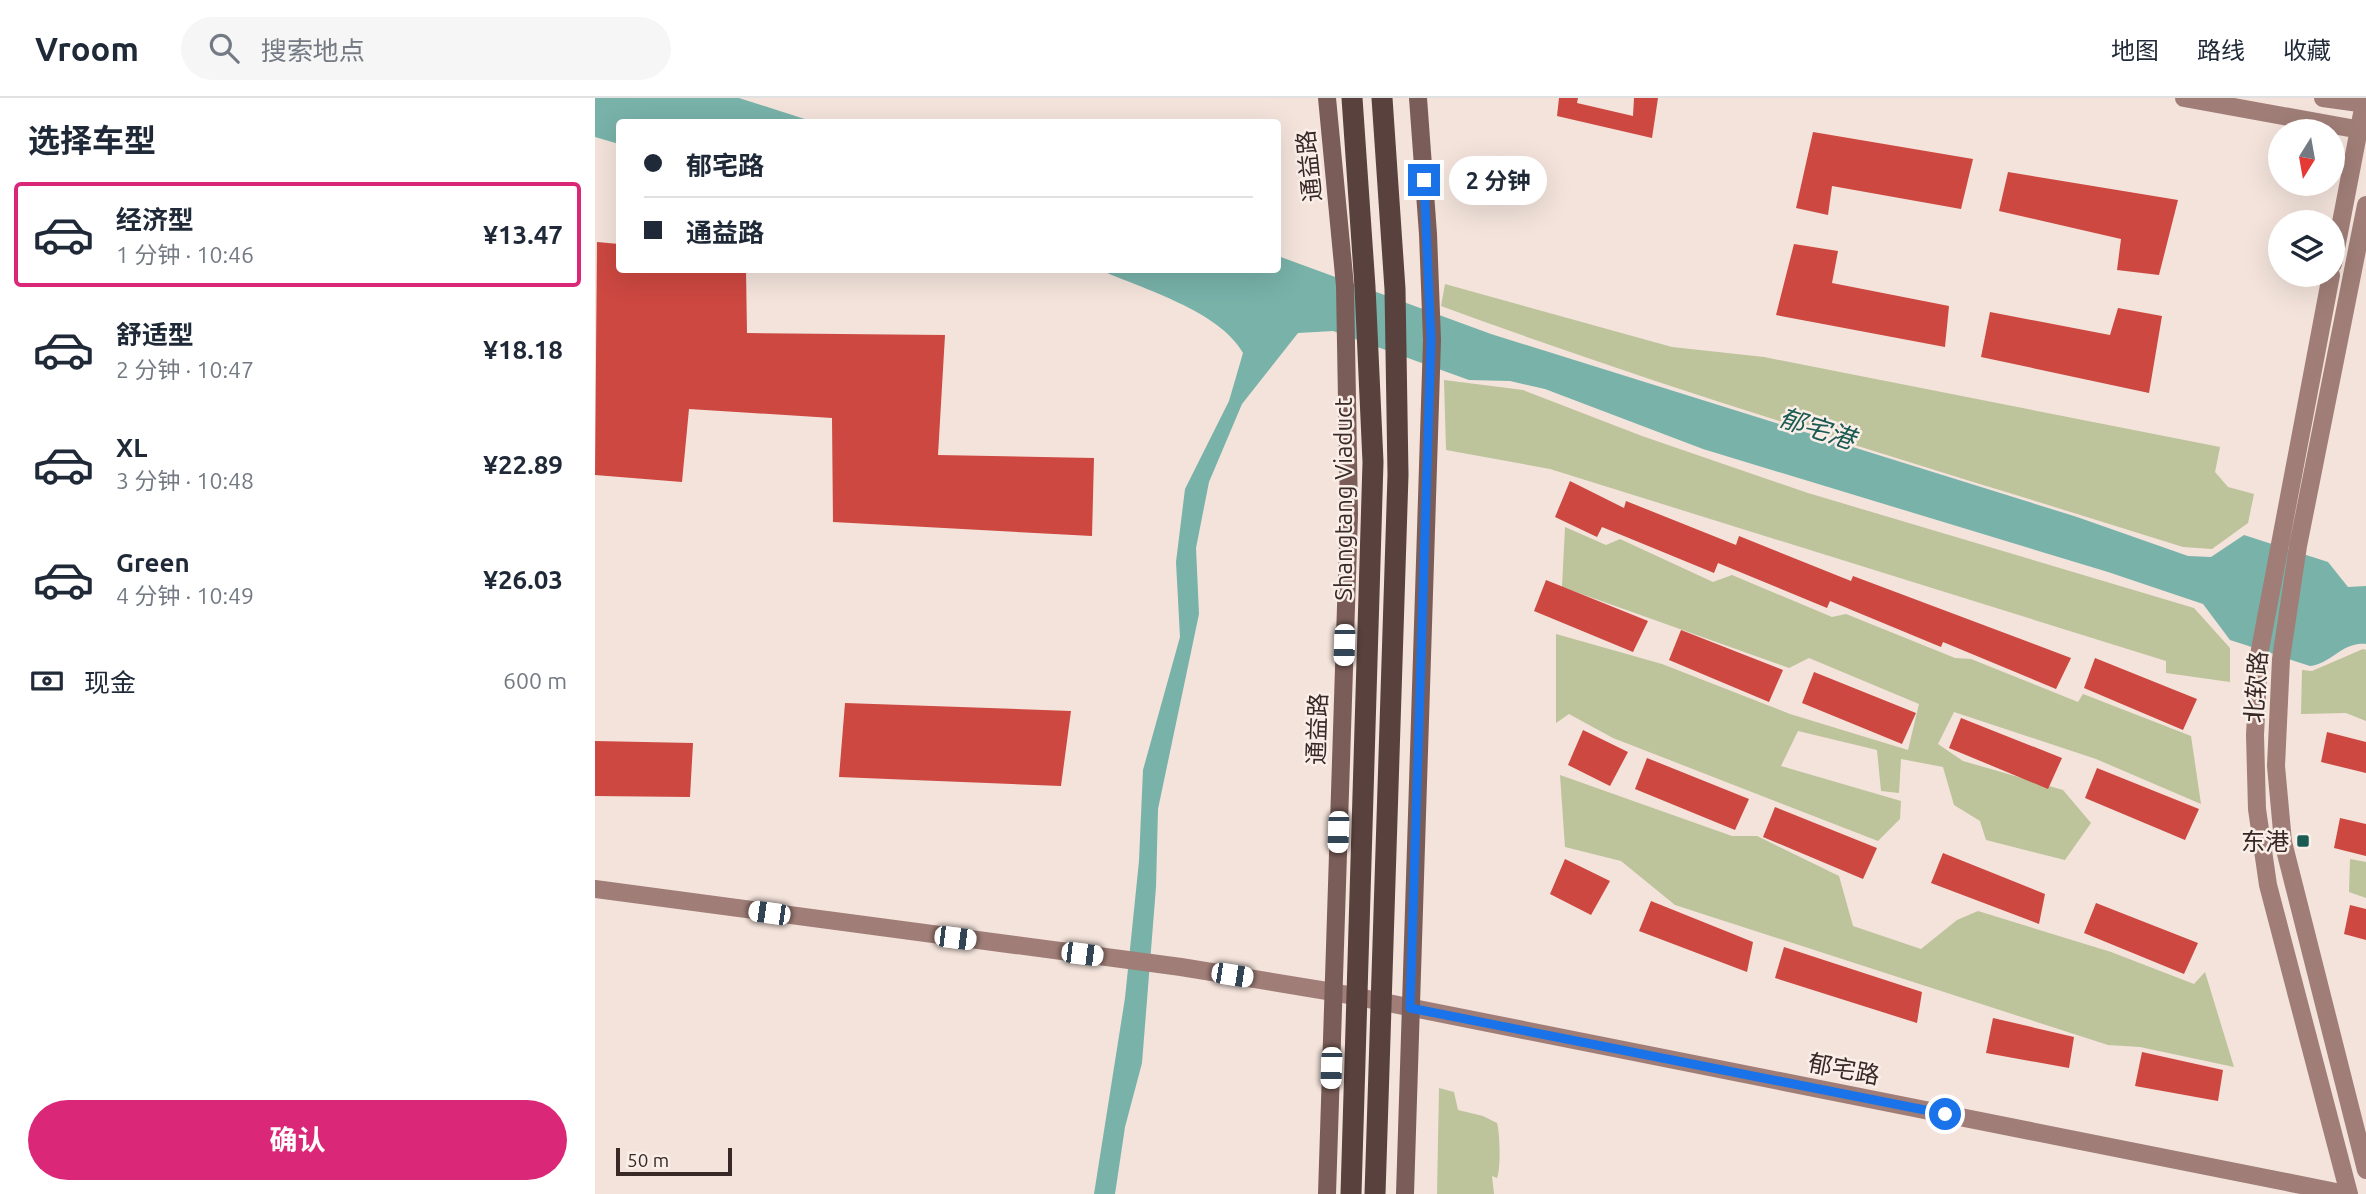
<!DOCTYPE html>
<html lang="zh">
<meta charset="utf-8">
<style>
:root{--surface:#fff;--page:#f6f6f7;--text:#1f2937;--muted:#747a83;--line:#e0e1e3;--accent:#db2777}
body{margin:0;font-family:Ubuntu,"Noto Sans SC",sans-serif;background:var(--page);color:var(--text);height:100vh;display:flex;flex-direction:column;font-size:26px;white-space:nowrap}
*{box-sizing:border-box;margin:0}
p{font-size:23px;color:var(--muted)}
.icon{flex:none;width:38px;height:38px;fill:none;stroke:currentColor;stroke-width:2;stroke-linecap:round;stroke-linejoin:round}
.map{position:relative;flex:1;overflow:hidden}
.drawer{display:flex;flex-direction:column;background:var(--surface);width:595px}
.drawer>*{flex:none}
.top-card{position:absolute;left:21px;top:21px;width:665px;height:154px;border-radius:7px;box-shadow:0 7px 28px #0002;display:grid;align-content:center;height:154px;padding:0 28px;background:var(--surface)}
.needle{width:46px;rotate:191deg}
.controls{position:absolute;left:1673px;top:21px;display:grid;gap:14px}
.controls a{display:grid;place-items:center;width:77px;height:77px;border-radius:50%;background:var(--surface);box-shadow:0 7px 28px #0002;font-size:35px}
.scale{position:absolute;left:21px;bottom:18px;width:116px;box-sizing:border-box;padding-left:7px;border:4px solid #382927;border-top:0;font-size:19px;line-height:24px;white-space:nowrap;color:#382927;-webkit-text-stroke:5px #faeee8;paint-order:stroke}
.end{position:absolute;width:32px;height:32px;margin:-16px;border:9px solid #1a73e8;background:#fff;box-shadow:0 0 0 4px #fff}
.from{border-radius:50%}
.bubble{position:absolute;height:49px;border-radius:24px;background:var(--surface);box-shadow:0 7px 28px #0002;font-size:23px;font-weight:700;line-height:49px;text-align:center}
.car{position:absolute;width:21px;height:42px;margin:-21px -10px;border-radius:9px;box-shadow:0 0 5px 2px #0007;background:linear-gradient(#fff 24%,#345 0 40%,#fff 0 76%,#345 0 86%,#fff 0)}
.top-card b{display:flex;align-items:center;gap:24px;height:66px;font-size:26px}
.top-card b+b{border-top:2px solid var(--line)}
.top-card i{width:18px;height:18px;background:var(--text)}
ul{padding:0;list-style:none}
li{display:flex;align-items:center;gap:21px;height:105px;margin:0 14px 10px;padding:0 14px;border:4px solid transparent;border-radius:7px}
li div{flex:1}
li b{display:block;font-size:26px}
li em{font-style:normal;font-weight:700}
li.current{border-color:var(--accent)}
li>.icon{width:63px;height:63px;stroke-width:1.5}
h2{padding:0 28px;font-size:32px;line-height:84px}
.pay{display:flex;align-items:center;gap:18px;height:77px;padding:0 28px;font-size:26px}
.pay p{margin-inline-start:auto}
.action{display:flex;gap:14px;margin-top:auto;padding:14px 28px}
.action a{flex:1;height:80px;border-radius:42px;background:var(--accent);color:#fff;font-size:28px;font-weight:700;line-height:80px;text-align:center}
header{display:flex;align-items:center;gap:42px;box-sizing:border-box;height:98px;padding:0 35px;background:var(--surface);border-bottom:2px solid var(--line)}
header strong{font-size:33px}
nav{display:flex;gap:38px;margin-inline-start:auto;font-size:24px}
.search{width:490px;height:63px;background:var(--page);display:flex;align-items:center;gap:18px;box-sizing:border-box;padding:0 24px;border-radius:38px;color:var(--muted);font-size:26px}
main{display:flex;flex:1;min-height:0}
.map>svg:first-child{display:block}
.green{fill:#bdc39a}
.water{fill:#78b2a9}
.building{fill:#cc4840}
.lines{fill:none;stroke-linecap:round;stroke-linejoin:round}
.secondary{stroke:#a07e77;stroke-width:18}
.primary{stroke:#7a5d58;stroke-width:18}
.highway{stroke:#59413e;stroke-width:21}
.route{stroke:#1a73e8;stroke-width:9}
.poi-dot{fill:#1b5b53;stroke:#faeee8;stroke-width:2.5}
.labels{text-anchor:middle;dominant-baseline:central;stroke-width:5;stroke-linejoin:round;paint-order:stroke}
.street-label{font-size:24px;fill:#382927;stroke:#faeee8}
.poi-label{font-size:24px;fill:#382927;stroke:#faeee8;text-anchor:end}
.water-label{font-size:26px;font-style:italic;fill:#1b5b53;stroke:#faeee8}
</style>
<header>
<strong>Vroom</strong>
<div class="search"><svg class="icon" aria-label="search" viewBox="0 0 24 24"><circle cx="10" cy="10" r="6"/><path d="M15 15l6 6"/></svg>搜索地点</div>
<nav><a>地图</a><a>路线</a><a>收藏</a></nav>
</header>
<main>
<section class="drawer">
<h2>选择车型</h2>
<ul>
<li class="current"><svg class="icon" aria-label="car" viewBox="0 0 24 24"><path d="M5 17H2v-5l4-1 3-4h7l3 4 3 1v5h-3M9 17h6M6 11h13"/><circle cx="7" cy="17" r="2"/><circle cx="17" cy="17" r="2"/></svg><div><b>经济型</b><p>1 分钟 · 10:46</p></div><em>¥13.47</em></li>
<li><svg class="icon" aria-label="car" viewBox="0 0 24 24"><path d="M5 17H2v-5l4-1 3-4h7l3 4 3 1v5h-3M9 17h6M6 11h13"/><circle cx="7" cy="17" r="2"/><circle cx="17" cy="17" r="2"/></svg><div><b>舒适型</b><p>2 分钟 · 10:47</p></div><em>¥18.18</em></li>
<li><svg class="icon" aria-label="car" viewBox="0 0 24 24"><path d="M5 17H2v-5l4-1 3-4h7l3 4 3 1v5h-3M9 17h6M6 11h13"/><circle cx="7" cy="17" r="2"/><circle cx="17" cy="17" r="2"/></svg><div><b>XL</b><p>3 分钟 · 10:48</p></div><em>¥22.89</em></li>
<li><svg class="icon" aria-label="car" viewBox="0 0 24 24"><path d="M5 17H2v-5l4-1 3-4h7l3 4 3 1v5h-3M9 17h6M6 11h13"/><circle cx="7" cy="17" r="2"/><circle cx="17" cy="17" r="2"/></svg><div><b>Green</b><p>4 分钟 · 10:49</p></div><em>¥26.03</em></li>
</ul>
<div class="pay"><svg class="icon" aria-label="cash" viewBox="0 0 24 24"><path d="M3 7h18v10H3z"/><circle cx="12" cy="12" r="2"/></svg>现金<p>600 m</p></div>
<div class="action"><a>确认</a></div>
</section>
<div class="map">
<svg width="1771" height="1096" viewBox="0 0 1771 1096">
<rect width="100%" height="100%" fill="#f3e3db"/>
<!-- green -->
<path class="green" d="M850,186L1077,249L1169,259L1625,349L1620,374L1633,389L1659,396L1653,425L1617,451L1588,449C1340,371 1090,298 846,208Z
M849,282L928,292L1047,338L1213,395L1599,510L1635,550V584L1571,575V563L955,371L851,352Z
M970,429L1011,447L1025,441L1118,484L1137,477L1237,519L1251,516L1360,560L1376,561L1483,604L1488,596L1596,638L1606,706L1501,661L1359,614L1343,646L1368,663L1468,692L1496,725L1470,762L1391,742L1385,723L1359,707L1348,669L1306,661L1304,695L1286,693L1282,652L1203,633L1186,668L1306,703L1305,721L1283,743L1018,640L974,616L961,625V536L1067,566L1195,616L1313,652L1324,606L1214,560L1194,570L967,489Z
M1768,551L1771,552V623L1751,615L1706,616L1707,572L1717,573Z
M965,677L1137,738H1162L1244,778L1258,828L1326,851L1362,822L1383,813L1516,854L1599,886L1610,874L1639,969L1545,949L1513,947L1080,807L1026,763L970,749Z
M1755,761L1771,764V800L1754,794Z
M844,990L859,994L863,1012L888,1018L902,1025C905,1035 906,1070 902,1080L897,1078L899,1096H842Z"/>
<!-- water -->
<path class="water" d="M0,0H144L219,24H24V46L0,39Z
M683,158L896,236L1482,419L1593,458L1616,459L1649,437L1733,464L1753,489L1771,488V546C1748,543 1736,566 1715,568L1635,542L1608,506L1513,474L1108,351L950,291L915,283L874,282L738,233L703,235L647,306L614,384L601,450L604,516L563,711L561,789L547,965L530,1029L520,1096H499L530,900L544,763L548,672L585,539L581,464L590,391L634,303L648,255C625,213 548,191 505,172H682Z"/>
<!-- building -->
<path class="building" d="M964,0H983L982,5L1038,18L1039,0H1063L1057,40L962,18Z
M1218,34L1378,61L1366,111L1237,88L1233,117L1201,110Z
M1413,74L1583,102L1564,177L1522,172L1526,141L1404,113Z
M2,144L24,146V172H151L152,235L350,237L343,357L499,360L497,438L238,424L237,320L94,311L87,384L0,377Z
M1199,146L1243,153L1237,185L1354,208L1350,249L1181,217Z
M1523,210L1567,218L1554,295L1386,259L1395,214L1515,237Z
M975,383L1029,410L1031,403L1141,447L1144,438L1256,483L1258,478L1476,560L1461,591L1348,544L1346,549L1235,503L1232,510L1123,465L1119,475L1007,429L1002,439L960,419Z
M951,482L1053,523L1038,554L939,513Z
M1086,532L1188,572L1174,604L1074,562Z
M1500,560L1602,601L1588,632L1489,590Z
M1219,574L1321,615L1307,646L1207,605Z
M250,605L476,613L466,688L244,679Z
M1366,620L1467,660L1453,691L1354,650Z
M988,632L1033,654L1015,688L973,667Z
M1732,634L1771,644V675L1726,664Z
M0,643L98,645L95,699L0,698Z
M1052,660L1154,701L1140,732L1040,691Z
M1502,670L1604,711L1590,742L1490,700Z
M1180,709L1282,750L1268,781L1168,739Z
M1745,720L1771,726V758L1739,750Z
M1348,755L1450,796L1444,826L1336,785Z
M970,761L1015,783L996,817L955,796Z
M1056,803L1158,844L1152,874L1044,833Z
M1501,805L1603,845L1589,876L1489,835Z
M1755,807L1771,811V842L1749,836Z
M1189,849L1327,894L1322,925L1180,880Z
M1398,920L1479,939L1474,970L1391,955Z
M1547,954L1628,972L1623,1003L1540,988Z"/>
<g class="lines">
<!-- secondary -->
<path class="secondary" d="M1589,0L1771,33
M1728,0L1771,6
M1771,107L1703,448L1686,561L1681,668L1688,744L1771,1072
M1738,166L1770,0
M1736,177L1664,557L1660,637L1662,711L1673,787L1754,1096
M0,791L586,869L738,894L1751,1096"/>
<!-- primary -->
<path class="primary" d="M732,1096L754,416L750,188L732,0
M810,1096L837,242L833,136L823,0"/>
<!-- highway -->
<path class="highway" d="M756,1096L778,364L770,189L757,0
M780,1096L803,377L800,191L787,0"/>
</g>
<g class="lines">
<!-- route -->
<path class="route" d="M829,82L836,242L815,910L1350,1016"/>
</g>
<!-- markers -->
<rect class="poi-dot" x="1701" y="736" width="14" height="14" rx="3.5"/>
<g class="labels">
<!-- street labels -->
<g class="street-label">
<text transform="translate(714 68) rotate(-96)">通益路</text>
<text transform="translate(748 401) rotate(-90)">Shangtang Viaduct</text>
<text transform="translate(1661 589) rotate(-86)">北软路</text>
<text transform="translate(722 631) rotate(-88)">通益路</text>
<text transform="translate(1249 971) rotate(11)">郁宅路</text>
</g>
<!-- poi labels -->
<g class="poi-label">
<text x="1694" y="743">东港</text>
</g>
<!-- water labels -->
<g class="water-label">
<text transform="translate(1222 330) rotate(18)">郁宅港</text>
</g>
</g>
</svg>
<div class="controls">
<a><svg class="needle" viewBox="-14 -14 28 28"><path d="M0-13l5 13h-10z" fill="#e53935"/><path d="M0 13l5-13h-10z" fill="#747a83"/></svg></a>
<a><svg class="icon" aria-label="layers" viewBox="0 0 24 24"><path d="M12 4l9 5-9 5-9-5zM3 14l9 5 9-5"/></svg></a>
</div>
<div class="scale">50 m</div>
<i class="end from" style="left:1350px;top:1016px"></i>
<i class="end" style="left:829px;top:82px"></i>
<div class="bubble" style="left:854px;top:58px;width:98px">2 分钟</div>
<i class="car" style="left:749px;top:547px;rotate:182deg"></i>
<i class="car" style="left:743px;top:734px;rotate:182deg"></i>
<i class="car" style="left:174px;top:815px;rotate:278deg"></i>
<i class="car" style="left:360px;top:840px;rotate:97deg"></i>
<i class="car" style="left:487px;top:856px;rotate:97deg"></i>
<i class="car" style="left:637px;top:877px;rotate:99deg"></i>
<i class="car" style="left:736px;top:970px;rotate:182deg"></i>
<div class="top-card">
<b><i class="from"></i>郁宅路</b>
<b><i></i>通益路</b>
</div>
</div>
</main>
